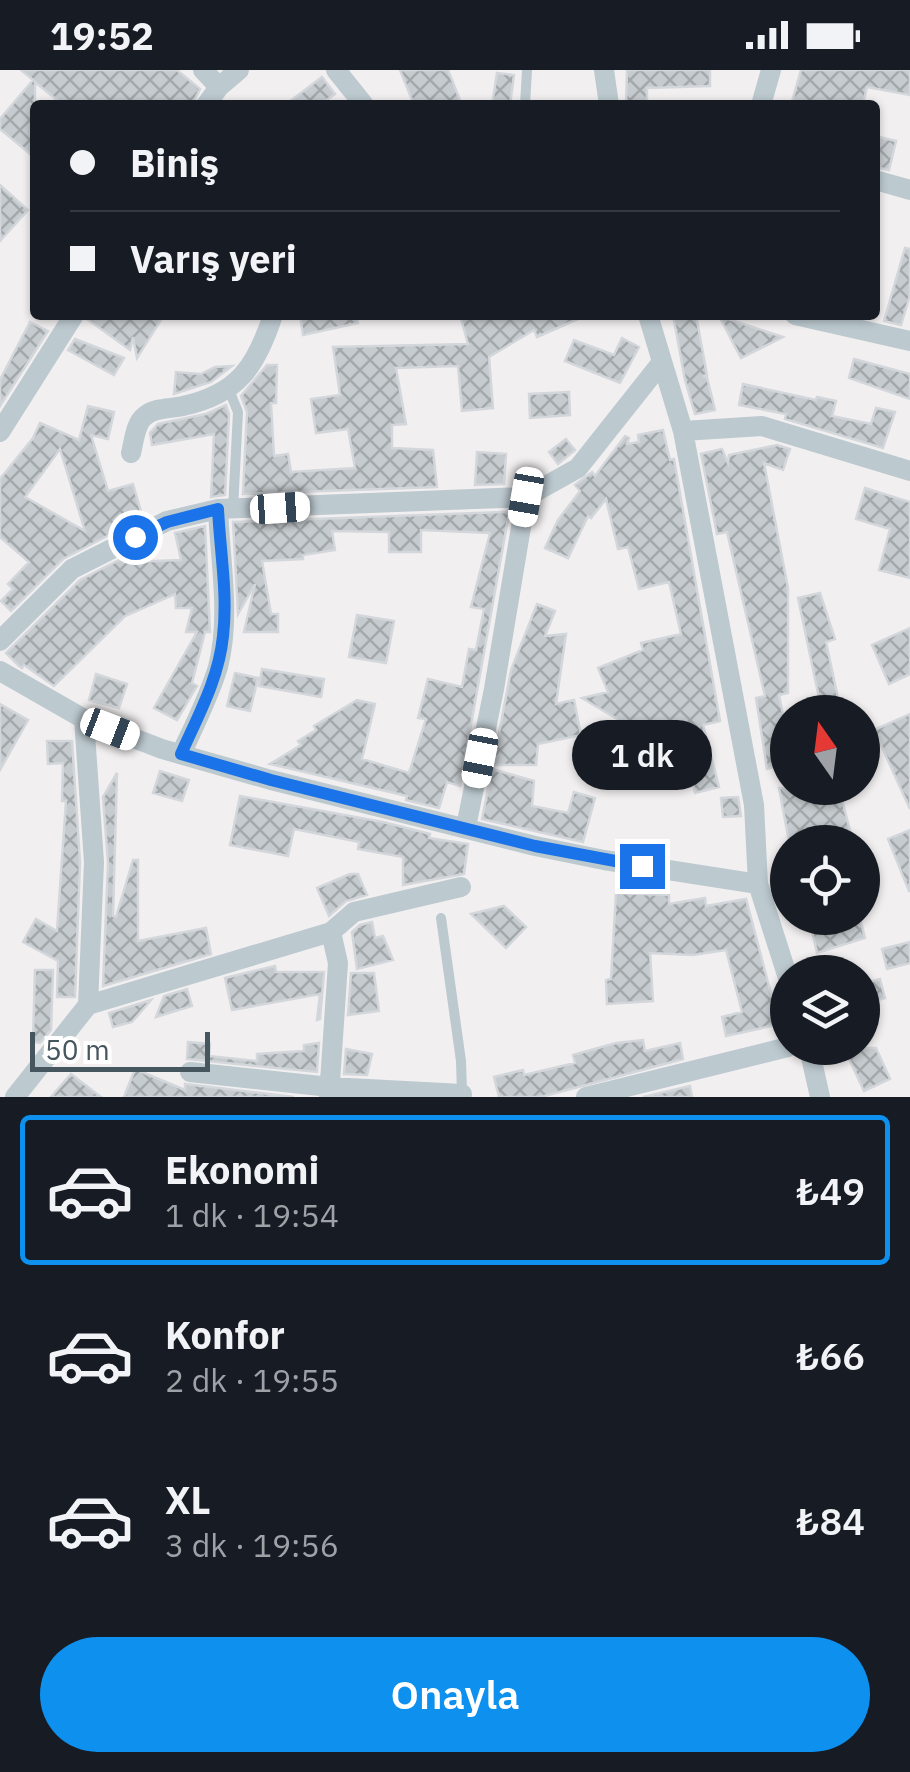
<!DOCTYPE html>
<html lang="tr">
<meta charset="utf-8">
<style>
:root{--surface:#171b24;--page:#242831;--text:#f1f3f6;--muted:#9ea1a6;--line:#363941;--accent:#0e90ee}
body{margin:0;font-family:"IBM Plex Sans",sans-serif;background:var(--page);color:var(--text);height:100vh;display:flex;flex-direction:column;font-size:38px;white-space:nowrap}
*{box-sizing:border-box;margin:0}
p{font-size:32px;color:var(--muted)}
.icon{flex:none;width:55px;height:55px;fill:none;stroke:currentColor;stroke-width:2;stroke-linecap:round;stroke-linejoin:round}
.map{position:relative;height:1027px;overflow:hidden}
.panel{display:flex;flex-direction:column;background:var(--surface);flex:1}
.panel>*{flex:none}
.hud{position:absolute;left:30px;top:30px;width:850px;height:220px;border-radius:10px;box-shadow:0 2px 8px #0004;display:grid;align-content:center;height:220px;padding:0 40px;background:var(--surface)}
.needle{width:65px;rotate:346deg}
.buttons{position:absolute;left:770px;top:625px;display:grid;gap:20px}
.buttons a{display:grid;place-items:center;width:110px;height:110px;border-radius:50%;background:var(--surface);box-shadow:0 2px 8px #0004;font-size:50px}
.scale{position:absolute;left:30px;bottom:25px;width:180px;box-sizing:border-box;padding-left:10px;border:5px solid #46565e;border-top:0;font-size:28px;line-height:35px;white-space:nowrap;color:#46565e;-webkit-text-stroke:8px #fff;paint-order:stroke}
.end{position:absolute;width:45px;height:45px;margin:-22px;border:12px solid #1a73e8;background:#fff;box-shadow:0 0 0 5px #fff}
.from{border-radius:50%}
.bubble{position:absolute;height:70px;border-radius:35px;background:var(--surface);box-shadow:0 2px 8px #0004;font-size:32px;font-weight:600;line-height:70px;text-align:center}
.car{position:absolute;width:30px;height:60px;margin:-30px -15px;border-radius:12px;box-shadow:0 0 8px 2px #0007;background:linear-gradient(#fff 24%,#345 0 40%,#fff 0 76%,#345 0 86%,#fff 0)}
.hud b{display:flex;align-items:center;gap:35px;height:95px;font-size:38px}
.hud b+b{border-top:2px solid var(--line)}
.hud i{width:25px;height:25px;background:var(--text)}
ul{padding:18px 0 0;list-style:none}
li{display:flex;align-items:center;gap:30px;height:150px;margin:0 20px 15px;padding:0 20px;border:5px solid transparent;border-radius:10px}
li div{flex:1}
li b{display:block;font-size:38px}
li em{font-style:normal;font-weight:600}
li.on{border-color:var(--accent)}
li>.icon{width:90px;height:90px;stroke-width:1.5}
.primary-button{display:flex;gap:20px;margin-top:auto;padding:20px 40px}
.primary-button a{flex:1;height:115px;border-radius:60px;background:var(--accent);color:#fff;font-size:40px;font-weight:600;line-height:115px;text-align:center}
.status{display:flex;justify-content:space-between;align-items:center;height:70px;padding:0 50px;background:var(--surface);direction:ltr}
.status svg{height:28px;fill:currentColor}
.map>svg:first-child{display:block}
.building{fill:url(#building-cross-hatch);stroke:#d3d7db;stroke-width:2.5;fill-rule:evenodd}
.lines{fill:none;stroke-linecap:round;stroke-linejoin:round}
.lane{stroke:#bcc9cf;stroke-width:10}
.street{stroke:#bcc9cf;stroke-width:20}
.route{stroke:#1a73e8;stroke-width:12}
</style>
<div class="status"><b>19:52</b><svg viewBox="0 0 49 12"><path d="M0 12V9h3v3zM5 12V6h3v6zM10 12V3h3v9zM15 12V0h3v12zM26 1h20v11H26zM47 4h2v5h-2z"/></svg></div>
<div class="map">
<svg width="910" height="1027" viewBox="0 0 910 1027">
<defs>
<pattern id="building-cross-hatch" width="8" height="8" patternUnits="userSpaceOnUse" patternTransform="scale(2.5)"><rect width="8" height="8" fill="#c6cbcf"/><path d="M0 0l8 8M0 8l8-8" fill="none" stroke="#a3a8ab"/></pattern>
</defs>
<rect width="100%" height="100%" fill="#f2eff0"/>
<!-- building -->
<path class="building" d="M21,0H177L200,19L192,35H63L35,12V88L0,59V49L33,10Z
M400,0H448L460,30L447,35H414Z
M627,0H710V16L647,18V35H626Z
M801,0H910V25L867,17L863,35L825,31L824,35H791Z
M497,3L514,5L510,35H492Z
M322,7L335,24L320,35H285Z
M875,66L896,71L889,100L875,97Z
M0,115L28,140L0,171Z
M905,178L910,179V225L901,255L884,251Z
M88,245H164L137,288L133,267L130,280L87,249Z
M300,245H357L358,253L303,265Z
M460,245H587L537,267L534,260L489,287L493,338L462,341L458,296L396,298L406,354L392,355V378L433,380L437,417L243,424L247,342L241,326L267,295H277L276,333H271L274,386L288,384L291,402L355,398L348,359L316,363L311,329L340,325L333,277L468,274Z
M673,245H696L707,305L703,306L707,307L715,340L695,344L685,310Z
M719,246L783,267L741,288Z
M30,252L48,261L0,336V310Z
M622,268L639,277L620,313L565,291L574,270L614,285Z
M75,269L124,288L114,305L68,280Z
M854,289L910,304V329L849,308Z
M232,296L211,312L174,324L176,302L201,304L215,297Z
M743,314L816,330L817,327L836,331L832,346L871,354L876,338L895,342L883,378L785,349L786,344L739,335Z
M569,322L570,345L530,348L529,324Z
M226,335L229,344L225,425L211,427L214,364L152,375L150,363L158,354L206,344Z
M88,336L114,342L108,369L91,365L108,421L133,414L142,445L117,452L119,458L112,460L113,463L63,489L11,541L1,531L13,519L8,514L29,492L0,467V409L33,368L40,353L79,370ZM60,379L85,461L25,427Z
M663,360L670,390L674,389L720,651L703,655L719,717L695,723L690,699L660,705L659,697L616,696L617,649L582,628L608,622L598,598L643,580L641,573L681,564L669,512L639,519L628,477L618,479L606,429L591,448L588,446L568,488L545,478L558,450L580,421L575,415L592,402L595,406L625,366L629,368L627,374L639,372L638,365Z
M566,369L575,380L558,394L549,382Z
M777,375L790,379L783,400L764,393L788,518V623L779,625L788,669V693L767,699L756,628L765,626L727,462L717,464L701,384L722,379L728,393L729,385Z
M477,382L506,384L504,414L475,415Z
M865,418L910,432V508L879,500L890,459L856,449Z
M503,442L509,443L460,716L447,712L439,738L406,730L407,726L270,694L301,675L298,671L316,660L314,656L357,630L375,634L362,689L409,703L426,649L418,648L428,609L462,617L469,579L476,580L484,539L471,537L490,463L421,460V482H389V462L332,461L335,480L303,485V489L262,491L271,544H278V562H244L255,514L238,544L233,452Z
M205,456L210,562H205L192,613L197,616L177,650L154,638L197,562H186L192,538H176L175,524L125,546L54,616L24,595L22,598L19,596L6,583L80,510L125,487L128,492L181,490L175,463Z
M820,523L835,569L826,572L841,642H822L798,528Z
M537,534L555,541L545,566L566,564L556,634L574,630L581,665L538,674L536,695H493L511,600Z
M357,545L394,551L386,593L349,587Z
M910,558V604L889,614L872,575Z
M262,599L324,609L321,627L259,616Z
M235,603L258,608L250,641L227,636Z
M96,604L127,614L119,638L89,630Z
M0,634L28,650L0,700Z
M910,644V739L874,660Z
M47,671H72L80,792L75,927H57L58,891L23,872L36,849L57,861L66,731H62L63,693L48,694Z
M492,699L534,711L532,736L568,743L574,722L595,728L583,772L482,749Z
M160,701L189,710L182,731L153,723Z
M117,703L113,846L116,847L133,790H138V871L206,858L211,884L103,916L108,793L103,727Z
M779,718H839L853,772H789Z
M240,726L383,752L430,764L429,768L468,774L464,804L403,815V787L358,779L359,772L294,759L288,786L230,775Z
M738,727L741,746L723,747L721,728Z
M910,760V821H909L888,769Z
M350,804H358L367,825L346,831L329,846L317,818Z
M616,823L669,825V834L705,828L706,836L746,829L769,916L775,934L781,933L785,953L726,966L722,947L742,942L726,880L693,885L650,883L653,931L607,934L606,910L611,909Z
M504,836L526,857L506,878L471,844Z
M809,848H860L865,868L817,883Z
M372,852L375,868L383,866L393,890L357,899L352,862L360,855Z
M910,872V893L887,899L882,879Z
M275,896L276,902H324L320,949L317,950L320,924L232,940L225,908Z
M35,900H53L51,960L40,973L33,972Z
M351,903H374L379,941L348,945Z
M880,909L885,928L862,934V914Z
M187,919L192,936L156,947L164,926Z
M151,930L132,952L113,957L109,943Z
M643,970L645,981L680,973L683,989L541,1027H499L494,1007L523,1000L524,1005L575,993L573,985L616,973Z
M188,972L210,974L209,986L257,991V984L304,981V975L319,973L317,1002L187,989Z
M844,978H876L890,1009L864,1021Z
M346,979L372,984L367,1005L344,1004Z
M135,999L185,1020V1014L294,1027H124Z
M71,1004L101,1027H51Z
M690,1016L692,1027H643Z"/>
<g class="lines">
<!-- lane -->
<path class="lane" d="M525,35L527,0
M229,320L238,342L233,439
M441,848L461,991L462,1023"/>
<!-- street -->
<path class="street" d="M203,0L219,17
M336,0L364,35
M604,0L609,35
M206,35L219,17L239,0
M761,35L771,0
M875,110L910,120
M648,245L683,361L754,735L758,814L788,908
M795,245L910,271
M683,361L762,356L910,401
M0,362L74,245
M131,383C134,372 135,353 145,346C155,337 171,339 183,336C238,324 256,297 273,245
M0,571L72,499L167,451L218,439L526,427L578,398L662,292
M0,601L84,649L162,679L271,710L535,776L604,790L758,814
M181,684C194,656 209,627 218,597C231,546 220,491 218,439
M466,757L494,619L526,427
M88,935L331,862L354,842L461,817
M809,978L820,1027
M190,1002L330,1017L462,1024
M15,1027L88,935L94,792L84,649
M329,1027L338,893L331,862
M586,1027L788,977"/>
</g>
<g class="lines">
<!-- route -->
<path class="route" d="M135,467L167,452L218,439C220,481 228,524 223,566C219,608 198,646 181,684L271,710L535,776L642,796"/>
</g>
</svg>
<div class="buttons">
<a><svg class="needle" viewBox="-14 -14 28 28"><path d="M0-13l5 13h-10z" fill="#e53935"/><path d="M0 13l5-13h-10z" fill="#9ea1a6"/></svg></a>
<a><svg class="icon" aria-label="locate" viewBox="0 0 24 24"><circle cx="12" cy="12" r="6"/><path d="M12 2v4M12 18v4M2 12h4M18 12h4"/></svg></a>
<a><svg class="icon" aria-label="layers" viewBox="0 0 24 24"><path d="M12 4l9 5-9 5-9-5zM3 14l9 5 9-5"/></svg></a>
</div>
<div class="scale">50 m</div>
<i class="end from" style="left:135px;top:467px"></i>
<i class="end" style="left:642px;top:796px"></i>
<div class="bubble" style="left:572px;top:650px;width:140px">1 dk</div>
<i class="car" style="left:526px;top:427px;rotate:190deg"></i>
<i class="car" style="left:280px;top:438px;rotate:86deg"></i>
<i class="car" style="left:110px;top:659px;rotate:111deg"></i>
<i class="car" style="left:480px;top:688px;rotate:191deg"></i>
<div class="hud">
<b><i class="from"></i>Biniş</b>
<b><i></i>Varış yeri</b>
</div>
</div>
<section class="panel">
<ul>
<li class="on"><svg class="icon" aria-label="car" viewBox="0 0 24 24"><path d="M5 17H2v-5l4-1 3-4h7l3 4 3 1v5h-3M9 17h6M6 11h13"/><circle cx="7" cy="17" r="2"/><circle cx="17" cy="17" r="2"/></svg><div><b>Ekonomi</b><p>1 dk · 19:54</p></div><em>₺49</em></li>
<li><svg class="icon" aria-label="car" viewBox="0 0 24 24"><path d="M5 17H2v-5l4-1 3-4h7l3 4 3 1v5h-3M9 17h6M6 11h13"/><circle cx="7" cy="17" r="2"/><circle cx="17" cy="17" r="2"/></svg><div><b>Konfor</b><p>2 dk · 19:55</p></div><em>₺66</em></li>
<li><svg class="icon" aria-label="car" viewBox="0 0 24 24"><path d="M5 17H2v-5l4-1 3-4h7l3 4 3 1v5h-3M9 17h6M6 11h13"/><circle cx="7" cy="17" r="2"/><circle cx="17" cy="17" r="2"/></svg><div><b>XL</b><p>3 dk · 19:56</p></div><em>₺84</em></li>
</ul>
<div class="primary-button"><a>Onayla</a></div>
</section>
